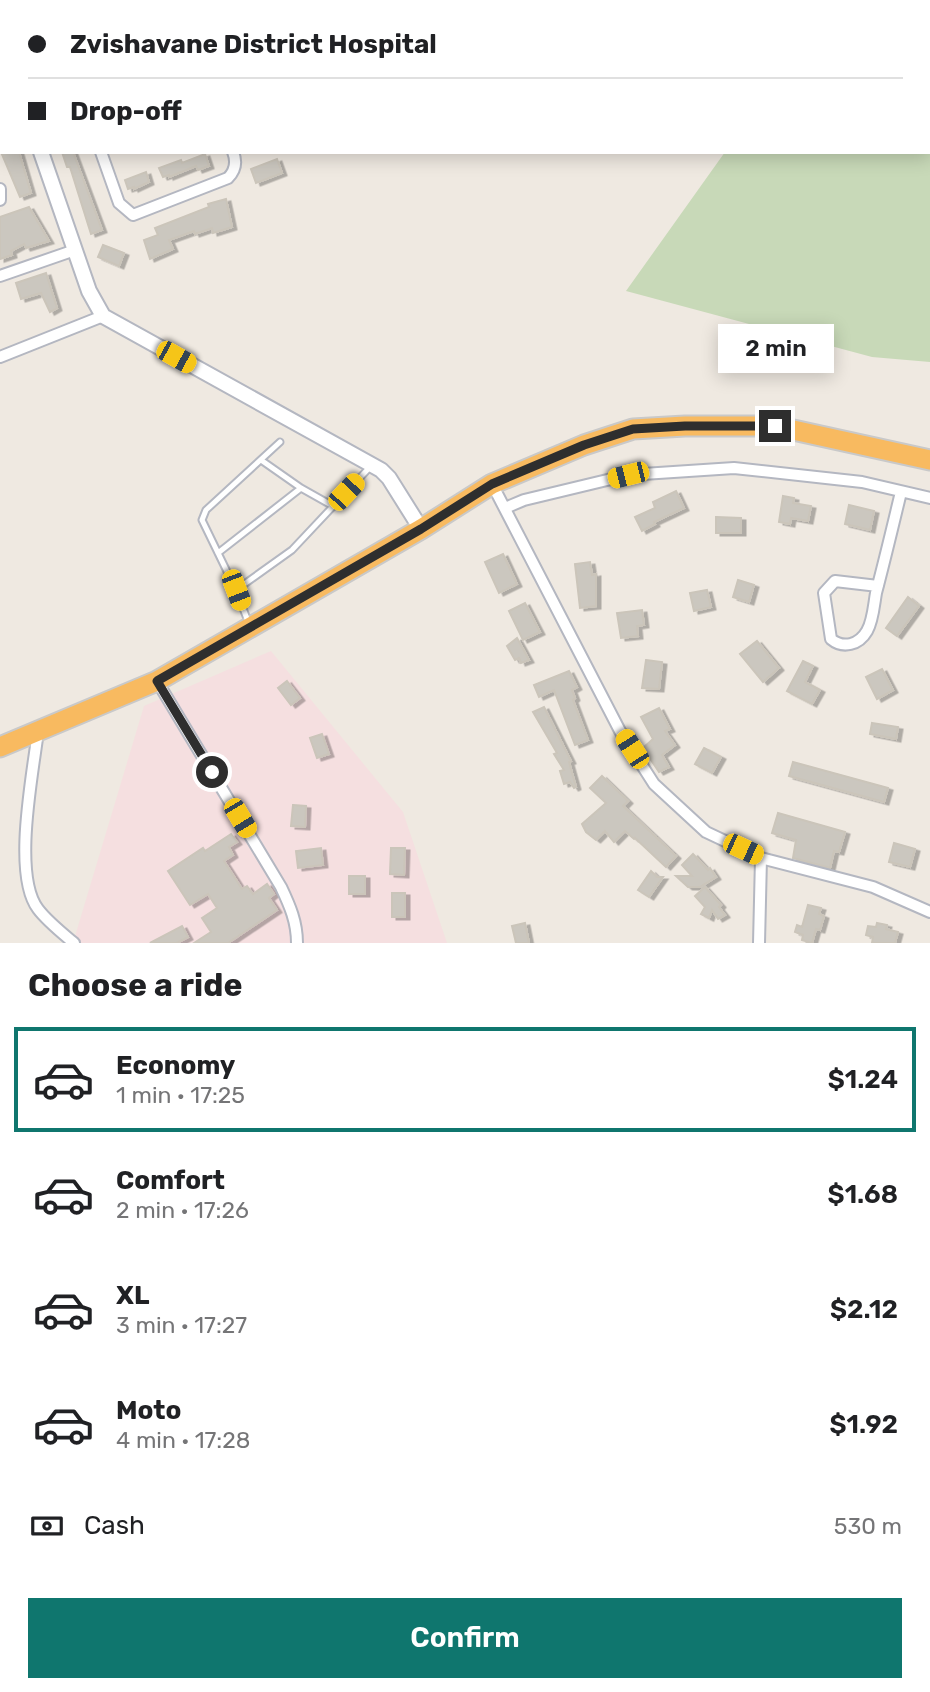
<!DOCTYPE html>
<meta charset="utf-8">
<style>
:root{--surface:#fff;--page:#f2f2f2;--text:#202124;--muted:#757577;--line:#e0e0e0;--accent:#0f766e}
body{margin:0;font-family:Rubik,sans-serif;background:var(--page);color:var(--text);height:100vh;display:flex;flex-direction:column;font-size:26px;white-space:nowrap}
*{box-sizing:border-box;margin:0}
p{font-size:23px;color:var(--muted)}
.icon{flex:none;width:38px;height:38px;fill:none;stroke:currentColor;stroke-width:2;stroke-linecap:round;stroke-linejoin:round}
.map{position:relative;height:943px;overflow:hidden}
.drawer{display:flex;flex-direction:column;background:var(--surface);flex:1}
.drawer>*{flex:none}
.guide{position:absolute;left:0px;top:0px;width:931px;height:154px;box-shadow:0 4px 18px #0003;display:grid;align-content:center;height:154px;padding:0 28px;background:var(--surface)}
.end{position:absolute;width:32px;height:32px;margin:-16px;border:9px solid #2e2e2e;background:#fff;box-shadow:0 0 0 4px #fff}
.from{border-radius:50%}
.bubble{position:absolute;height:49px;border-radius:0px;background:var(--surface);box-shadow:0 4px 18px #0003;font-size:23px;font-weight:600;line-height:49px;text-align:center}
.car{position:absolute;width:21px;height:42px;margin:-21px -10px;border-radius:9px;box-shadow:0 0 5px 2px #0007;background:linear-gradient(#f5c518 24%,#345 0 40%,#f5c518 0 76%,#345 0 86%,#f5c518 0)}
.guide b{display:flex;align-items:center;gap:24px;height:66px;font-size:26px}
.guide b+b{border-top:2px solid var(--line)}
.guide i{width:18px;height:18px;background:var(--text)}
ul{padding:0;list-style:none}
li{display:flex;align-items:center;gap:21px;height:105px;margin:0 14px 10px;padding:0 14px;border:4px solid transparent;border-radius:0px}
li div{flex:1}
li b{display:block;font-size:26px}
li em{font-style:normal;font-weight:600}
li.selected{border-color:var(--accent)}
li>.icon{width:63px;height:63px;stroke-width:1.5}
h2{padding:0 28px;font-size:32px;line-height:84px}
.pay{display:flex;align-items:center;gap:18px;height:77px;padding:0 28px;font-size:26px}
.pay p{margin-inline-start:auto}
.cta{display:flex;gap:14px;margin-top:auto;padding:14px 28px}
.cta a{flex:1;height:80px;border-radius:0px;background:var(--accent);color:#fff;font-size:28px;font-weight:600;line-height:80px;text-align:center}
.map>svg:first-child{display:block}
.medical{fill:#f5dfe0}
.cemetery{fill:#c8d9b8}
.building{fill:#cbc7bf;stroke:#cbc5ba;stroke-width:2;filter:url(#shadow)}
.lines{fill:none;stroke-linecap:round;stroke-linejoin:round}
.service-casing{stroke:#b4b7c1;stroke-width:9}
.minor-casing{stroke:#b4b7c1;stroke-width:14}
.tertiary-casing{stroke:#b4b7c1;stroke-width:18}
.trunk-casing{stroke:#c9c9c9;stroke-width:23}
.service{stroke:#fff;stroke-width:5}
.minor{stroke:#fff;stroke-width:10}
.tertiary{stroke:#fff;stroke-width:14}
.trunk{stroke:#f8ba60;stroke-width:19}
.route{stroke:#2e2e2e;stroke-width:9}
</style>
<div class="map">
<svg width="930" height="943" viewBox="0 0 930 943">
<defs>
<filter id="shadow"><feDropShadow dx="4.5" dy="2.5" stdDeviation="0" flood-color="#0004"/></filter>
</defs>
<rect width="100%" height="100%" fill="#efe9e1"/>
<!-- medical -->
<path class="medical" d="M271,651L403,812L447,943H73L144,706Z"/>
<!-- cemetery -->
<path class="cemetery" d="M930,80V362L872,357L626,291L725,152H929Z"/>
<!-- building -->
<path class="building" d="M1,152H19L31,193L20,197Z
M62,152H73L102,230L91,234L70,167H67Z
M205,154L209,166L198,170L196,166L169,177V175L163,177L159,168L181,160L182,163Z
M277,159L282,173L256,183L251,169Z
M146,172L149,182L134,189V187L128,189L125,180Z
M226,199L232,227L213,233L212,228L195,234L194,231L169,240L173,249L150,259L144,240L158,235L155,228L209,207L208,204Z
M29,207L49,241L26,248L24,244L11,251L12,255L0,259V217Z
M103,245L124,253L119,266L98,257Z
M46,273L57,308L50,312L41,293L21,299L16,283Z
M676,491L684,508L654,522L655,524L642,531L635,517L655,508L653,502Z
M783,496L794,498L793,503L811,506L808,521L791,518L790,524L779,522Z
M849,505L874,511L870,530L845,524Z
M716,517L741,518V533H716Z
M503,554L517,584L499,593L485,562Z
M590,562L592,575L596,574V606L580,608L575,564Z
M738,580L754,585L749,602L733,597Z
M707,590L711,607L694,611L690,593Z
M908,597L919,606L897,636L886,628Z
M525,603L540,632L523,640L509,611Z
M642,610L644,625L637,626L638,636L621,638L617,613Z
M517,638L529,660L521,663L519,658L515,660L507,646Z
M757,641L779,668L763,682L740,654Z
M646,660L662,662L659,689L642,688Z
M803,661L813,666L805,682L820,690L812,704L787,691Z
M882,669L893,690L877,699L866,677Z
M569,671L577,687L572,690L575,698L573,700L588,740L575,745L554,690L539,697L534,685Z
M287,681L300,698L291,705L278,688Z
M544,707L571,761L569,762L576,787L574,788L570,782L564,784L560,771L564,770L554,754L557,753L533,712Z
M659,708L670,729L665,731L675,745L662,755L669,767L659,772L643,748L653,739L641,717Z
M872,723L898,727L896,739L870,734Z
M322,734L329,754L317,758L310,738Z
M704,748L721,757L712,773L695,764Z
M793,762L888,788L884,802L789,776Z
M602,776L628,801L623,806L676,856L666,867L635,838L634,839L625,831L614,842L605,831L596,840L586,832L582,824L606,803L590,788Z
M293,805L306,806L305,827L291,826Z
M778,813L845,832L839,852L834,851L830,868L793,858L796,840L772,833Z
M231,834L237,842L229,847L233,855L224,861L242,889L247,886L253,894L267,884L274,894L269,898L277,910L228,943H194L211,932L202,918L217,908L208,894L190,905L168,871L203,848L205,851Z
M894,843L915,849L910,867L889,862Z
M321,848L323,865L298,868L296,851Z
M391,848H405L404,875L390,874Z
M693,854L708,870L710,868L716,877L700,887H688L676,876H692L682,865Z
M651,871L657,877H663L649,897L638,890Z
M349,876H365V894H349Z
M705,887L721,905L719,907L725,915L718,919L712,910L709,918L701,914L705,907L695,896Z
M392,893H405V917H392Z
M808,905L821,908L819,914L824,916L820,930L816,929L812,943L802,940L803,935L795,932L797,925L802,927Z
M525,923L529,943H516L512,926Z
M877,923L887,925L886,929L898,932L895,943H872L873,937L866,935L868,926L876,927Z
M182,926L188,937L177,943H150Z"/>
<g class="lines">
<!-- service casing -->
<g class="service-casing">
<path id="service" d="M261,460L301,488L333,506
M218,553L301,488
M236,590L292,550L370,467
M249,624L236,590L202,520L206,510L280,442"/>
</g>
<!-- minor casing -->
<g class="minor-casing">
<path id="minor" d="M107,0L108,2
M101,152L119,203L133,215L228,178C235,171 237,162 233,152
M0,189V200
M0,276L75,250
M0,357L103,316
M492,484L620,731L654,784L706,832L761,858L873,887L930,912
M505,508L524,500L628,475L734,468L862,482L930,498
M878,586L835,581L824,593L831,639C843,649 859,645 867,631C873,621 874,604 876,593C885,559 893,525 901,492
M157,681L281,887C290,906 297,922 297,943
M38,731C33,773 12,875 38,909C47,921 62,933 74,943
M759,943L761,858"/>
</g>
<!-- tertiary casing -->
<g class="tertiary-casing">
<path id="tertiary" d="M0,36L2,41
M41,152L89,291L103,316L381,470L389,478L421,529"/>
</g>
<!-- trunk casing -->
<g class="trunk-casing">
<path id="trunk" d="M0,747L157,681L421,529L492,484L584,445L633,429L685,426H775L930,460"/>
</g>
<!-- service -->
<use href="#service" class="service"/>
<!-- minor -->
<use href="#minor" class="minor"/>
<!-- tertiary -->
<use href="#tertiary" class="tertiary"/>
<!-- trunk -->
<use href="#trunk" class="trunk"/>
</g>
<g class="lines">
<!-- route -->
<path class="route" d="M212,772L157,681L421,529L492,484L584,445L633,429L685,426H775"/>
</g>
</svg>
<i class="end from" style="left:212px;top:772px"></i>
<i class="end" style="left:775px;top:426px"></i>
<div class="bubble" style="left:718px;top:324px;width:116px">2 min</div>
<i class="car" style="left:176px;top:357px;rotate:119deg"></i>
<i class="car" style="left:628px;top:475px;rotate:256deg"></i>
<i class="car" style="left:346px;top:492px;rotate:43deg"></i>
<i class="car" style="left:236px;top:590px;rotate:159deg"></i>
<i class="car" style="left:632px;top:749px;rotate:327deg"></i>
<i class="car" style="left:240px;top:818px;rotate:149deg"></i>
<i class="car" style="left:743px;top:849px;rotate:115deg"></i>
<div class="guide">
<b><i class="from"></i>Zvishavane District Hospital</b>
<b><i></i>Drop-off</b>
</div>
</div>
<section class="drawer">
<h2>Choose a ride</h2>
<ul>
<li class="selected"><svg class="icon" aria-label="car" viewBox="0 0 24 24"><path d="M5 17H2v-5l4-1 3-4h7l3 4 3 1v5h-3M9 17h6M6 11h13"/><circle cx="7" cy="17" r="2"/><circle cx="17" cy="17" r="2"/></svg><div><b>Economy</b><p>1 min · 17:25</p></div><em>$1.24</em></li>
<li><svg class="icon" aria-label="car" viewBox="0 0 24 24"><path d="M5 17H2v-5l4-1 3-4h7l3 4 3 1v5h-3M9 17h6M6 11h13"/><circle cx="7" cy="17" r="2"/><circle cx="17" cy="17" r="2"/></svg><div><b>Comfort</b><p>2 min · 17:26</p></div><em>$1.68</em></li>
<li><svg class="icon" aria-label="car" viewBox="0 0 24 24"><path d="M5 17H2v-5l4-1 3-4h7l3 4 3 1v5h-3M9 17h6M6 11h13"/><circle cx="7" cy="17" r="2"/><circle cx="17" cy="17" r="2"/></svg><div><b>XL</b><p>3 min · 17:27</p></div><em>$2.12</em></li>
<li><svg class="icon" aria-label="car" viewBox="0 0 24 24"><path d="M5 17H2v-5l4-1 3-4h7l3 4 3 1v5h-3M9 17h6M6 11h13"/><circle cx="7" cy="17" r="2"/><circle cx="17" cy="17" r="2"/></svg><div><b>Moto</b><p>4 min · 17:28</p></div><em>$1.92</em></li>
</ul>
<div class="pay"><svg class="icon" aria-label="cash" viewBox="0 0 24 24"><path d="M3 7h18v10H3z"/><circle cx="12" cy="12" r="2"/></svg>Cash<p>530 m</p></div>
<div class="cta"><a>Confirm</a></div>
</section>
